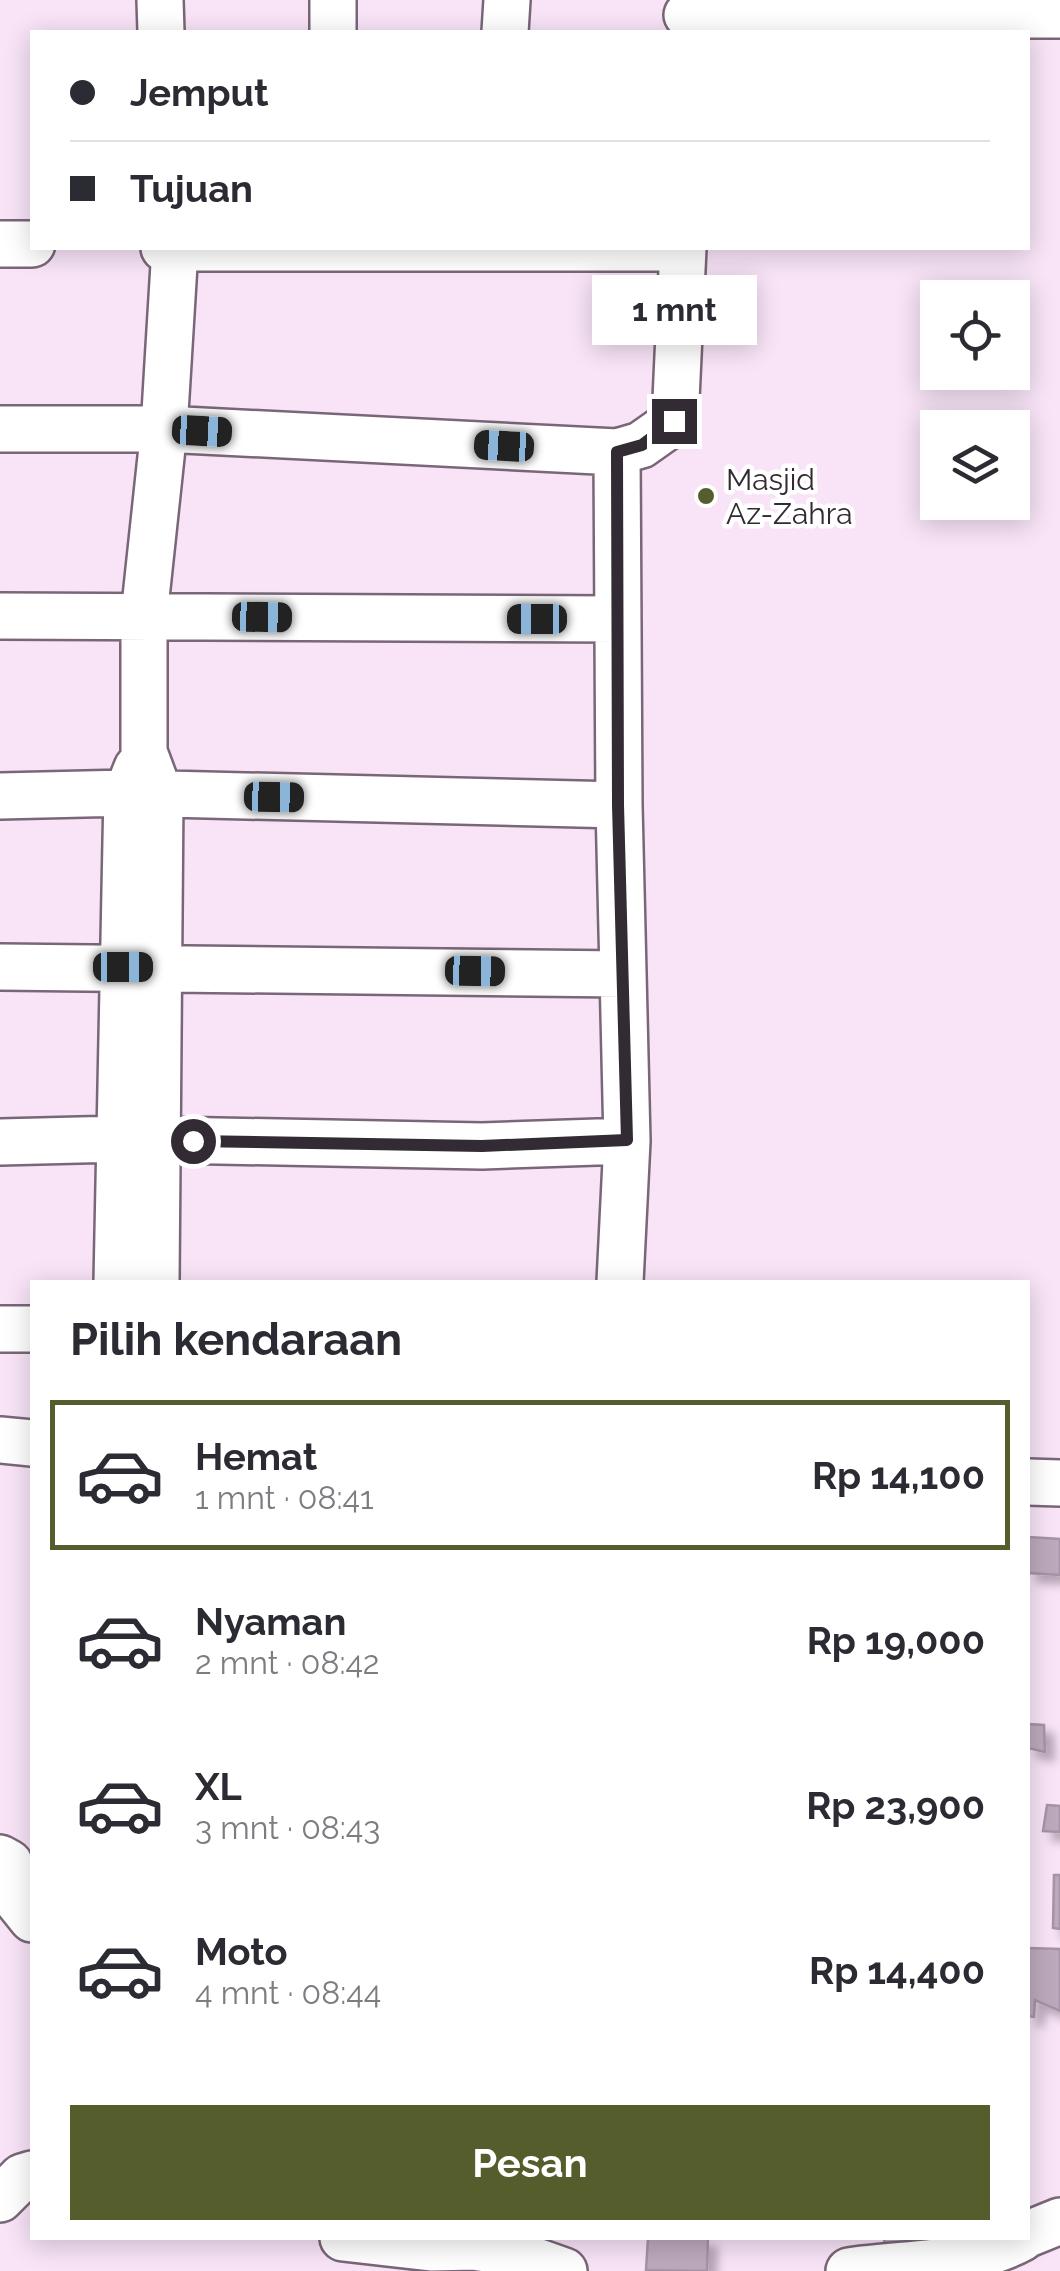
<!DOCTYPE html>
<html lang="id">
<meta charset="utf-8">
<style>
:root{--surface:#fff;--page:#f2f2f3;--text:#2b2b33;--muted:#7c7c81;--line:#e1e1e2;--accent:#555d2c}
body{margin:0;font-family:Raleway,sans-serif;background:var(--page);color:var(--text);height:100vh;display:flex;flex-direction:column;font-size:38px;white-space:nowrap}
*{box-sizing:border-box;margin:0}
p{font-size:32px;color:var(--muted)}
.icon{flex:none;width:55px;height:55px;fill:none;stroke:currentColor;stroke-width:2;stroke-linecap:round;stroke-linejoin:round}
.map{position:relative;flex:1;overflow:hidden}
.details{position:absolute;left:30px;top:1280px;width:1000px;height:960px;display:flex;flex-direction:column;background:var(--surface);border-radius:0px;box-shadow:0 5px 25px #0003}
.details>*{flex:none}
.banner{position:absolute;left:30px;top:30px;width:1000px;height:220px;border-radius:0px;box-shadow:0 5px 25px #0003;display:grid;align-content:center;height:220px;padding:0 40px;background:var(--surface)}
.tools{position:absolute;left:920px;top:280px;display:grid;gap:20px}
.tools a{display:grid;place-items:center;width:110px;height:110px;border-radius:0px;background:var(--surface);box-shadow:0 5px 25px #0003;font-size:50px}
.end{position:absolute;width:45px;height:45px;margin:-22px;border:12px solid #332b33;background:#fff;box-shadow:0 0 0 5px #fff}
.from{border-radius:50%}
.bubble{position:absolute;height:70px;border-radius:0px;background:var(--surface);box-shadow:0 5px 25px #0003;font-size:32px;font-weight:700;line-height:70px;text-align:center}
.car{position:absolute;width:30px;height:60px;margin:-30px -15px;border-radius:12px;box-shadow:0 0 8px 2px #0007;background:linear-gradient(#222 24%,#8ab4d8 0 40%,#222 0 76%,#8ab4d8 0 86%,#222 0)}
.banner b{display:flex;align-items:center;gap:35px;height:95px;font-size:38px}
.banner b+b{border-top:2px solid var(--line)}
.banner i{width:25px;height:25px;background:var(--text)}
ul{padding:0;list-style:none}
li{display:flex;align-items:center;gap:30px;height:150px;margin:0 20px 15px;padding:0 20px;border:5px solid transparent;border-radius:0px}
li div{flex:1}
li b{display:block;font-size:38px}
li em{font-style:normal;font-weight:700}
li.on{border-color:var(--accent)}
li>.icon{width:90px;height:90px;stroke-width:1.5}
h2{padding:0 40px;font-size:45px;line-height:120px}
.action{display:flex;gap:20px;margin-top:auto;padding:20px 40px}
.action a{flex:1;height:115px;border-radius:0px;background:var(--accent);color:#fff;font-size:40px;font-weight:700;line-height:115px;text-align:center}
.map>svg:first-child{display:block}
.building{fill:#bda9bc;stroke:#a693a6;stroke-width:2.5;filter:url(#shadow)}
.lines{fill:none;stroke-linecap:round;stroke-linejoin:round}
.minor-casing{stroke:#796778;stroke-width:50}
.minor{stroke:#fff;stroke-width:45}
.route{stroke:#332b33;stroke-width:12}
.poi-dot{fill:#555d2c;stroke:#fff;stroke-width:4}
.labels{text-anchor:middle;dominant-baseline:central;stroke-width:9;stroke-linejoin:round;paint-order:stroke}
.poi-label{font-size:30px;fill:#332b33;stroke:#fff;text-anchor:start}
</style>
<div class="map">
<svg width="1060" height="2271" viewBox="0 0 1060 2271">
<defs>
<filter id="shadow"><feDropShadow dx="9" dy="9" stdDeviation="5" flood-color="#0004"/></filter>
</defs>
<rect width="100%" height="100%" fill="#f8e3f7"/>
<!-- building -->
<path class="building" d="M1028,1537L1060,1539V1575L1028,1573Z
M1028,1724L1044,1725L1045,1752L1028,1748Z
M1047,1805L1060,1806V1832L1043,1831Z
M1054,1875H1060V1929L1053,1928Z
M1028,1948L1060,1949V2011L1035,2000L1034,2017L1028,2016Z
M648,2238H708L707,2271L646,2270Z
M884,2238H938L939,2248L885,2254Z"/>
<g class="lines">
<!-- minor casing -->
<g class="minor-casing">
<path id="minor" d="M160,0L161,32
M333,0V32
M687,15H1060
M505,32L507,0
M0,244H32
M164,248H683L675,421L641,445L617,452L619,805L627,1141L620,1282
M0,429H164L617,452
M0,616L616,619
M0,796L127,793L619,805
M0,967L623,974
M0,1142L119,1139L482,1146L627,1141
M117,1282L127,793L137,768
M156,1282L160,795L144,752V616L164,429L175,248
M0,1329H32
M0,1440L32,1443
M1028,1482L1060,1483
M0,1858L9,1863L16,1899L32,1919
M0,2199L22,2177L32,2174
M1028,2234L1060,2221
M343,2238L431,2248L474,2247L516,2254L564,2271
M849,2271C907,2262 969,2267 1022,2238"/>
</g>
<!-- minor -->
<use href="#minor" class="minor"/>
</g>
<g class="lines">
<!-- route -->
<path class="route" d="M193,1141L482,1146L627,1140L618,805L617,452L642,445L674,421"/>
</g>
<!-- markers -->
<circle class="poi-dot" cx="706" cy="496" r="10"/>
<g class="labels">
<!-- poi labels -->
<g class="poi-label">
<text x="726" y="479">Masjid<tspan x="726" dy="34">Az-Zahra</tspan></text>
</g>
</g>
</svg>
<div class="tools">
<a><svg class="icon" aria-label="locate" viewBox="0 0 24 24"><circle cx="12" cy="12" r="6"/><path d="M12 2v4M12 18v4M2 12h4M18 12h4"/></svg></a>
<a><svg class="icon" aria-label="layers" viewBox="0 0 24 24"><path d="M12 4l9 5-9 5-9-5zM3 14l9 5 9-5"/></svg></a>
</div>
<i class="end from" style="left:193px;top:1141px"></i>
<i class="end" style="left:674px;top:421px"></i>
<div class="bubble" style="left:592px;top:275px;width:165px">1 mnt</div>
<i class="car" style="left:202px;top:431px;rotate:93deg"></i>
<i class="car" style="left:504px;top:446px;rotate:273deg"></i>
<i class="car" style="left:262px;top:617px;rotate:91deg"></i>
<i class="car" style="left:537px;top:619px;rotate:270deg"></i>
<i class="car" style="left:274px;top:797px;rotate:91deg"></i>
<i class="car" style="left:123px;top:967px;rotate:90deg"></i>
<i class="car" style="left:475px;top:971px;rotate:91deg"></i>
<div class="banner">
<b><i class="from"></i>Jemput</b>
<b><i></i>Tujuan</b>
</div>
<section class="details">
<h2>Pilih kendaraan</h2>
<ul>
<li class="on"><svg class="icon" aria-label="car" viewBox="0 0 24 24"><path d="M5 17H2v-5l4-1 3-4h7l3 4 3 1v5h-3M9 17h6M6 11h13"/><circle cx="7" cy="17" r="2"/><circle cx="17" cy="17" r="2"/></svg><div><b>Hemat</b><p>1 mnt · 08:41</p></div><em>Rp 14,100</em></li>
<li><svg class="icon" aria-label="car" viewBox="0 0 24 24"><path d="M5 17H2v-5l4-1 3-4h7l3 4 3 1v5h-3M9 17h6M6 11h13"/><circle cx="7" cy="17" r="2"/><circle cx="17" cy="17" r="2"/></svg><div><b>Nyaman</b><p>2 mnt · 08:42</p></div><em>Rp 19,000</em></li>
<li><svg class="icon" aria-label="car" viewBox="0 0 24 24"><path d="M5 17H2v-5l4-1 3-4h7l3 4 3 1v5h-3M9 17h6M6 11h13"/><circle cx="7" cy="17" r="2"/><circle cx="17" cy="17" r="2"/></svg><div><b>XL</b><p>3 mnt · 08:43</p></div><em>Rp 23,900</em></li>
<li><svg class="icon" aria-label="car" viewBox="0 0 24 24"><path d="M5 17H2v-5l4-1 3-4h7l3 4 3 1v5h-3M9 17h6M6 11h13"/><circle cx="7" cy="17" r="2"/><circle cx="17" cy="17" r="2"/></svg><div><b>Moto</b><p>4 mnt · 08:44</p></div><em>Rp 14,400</em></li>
</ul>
<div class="action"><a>Pesan</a></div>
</section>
</div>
